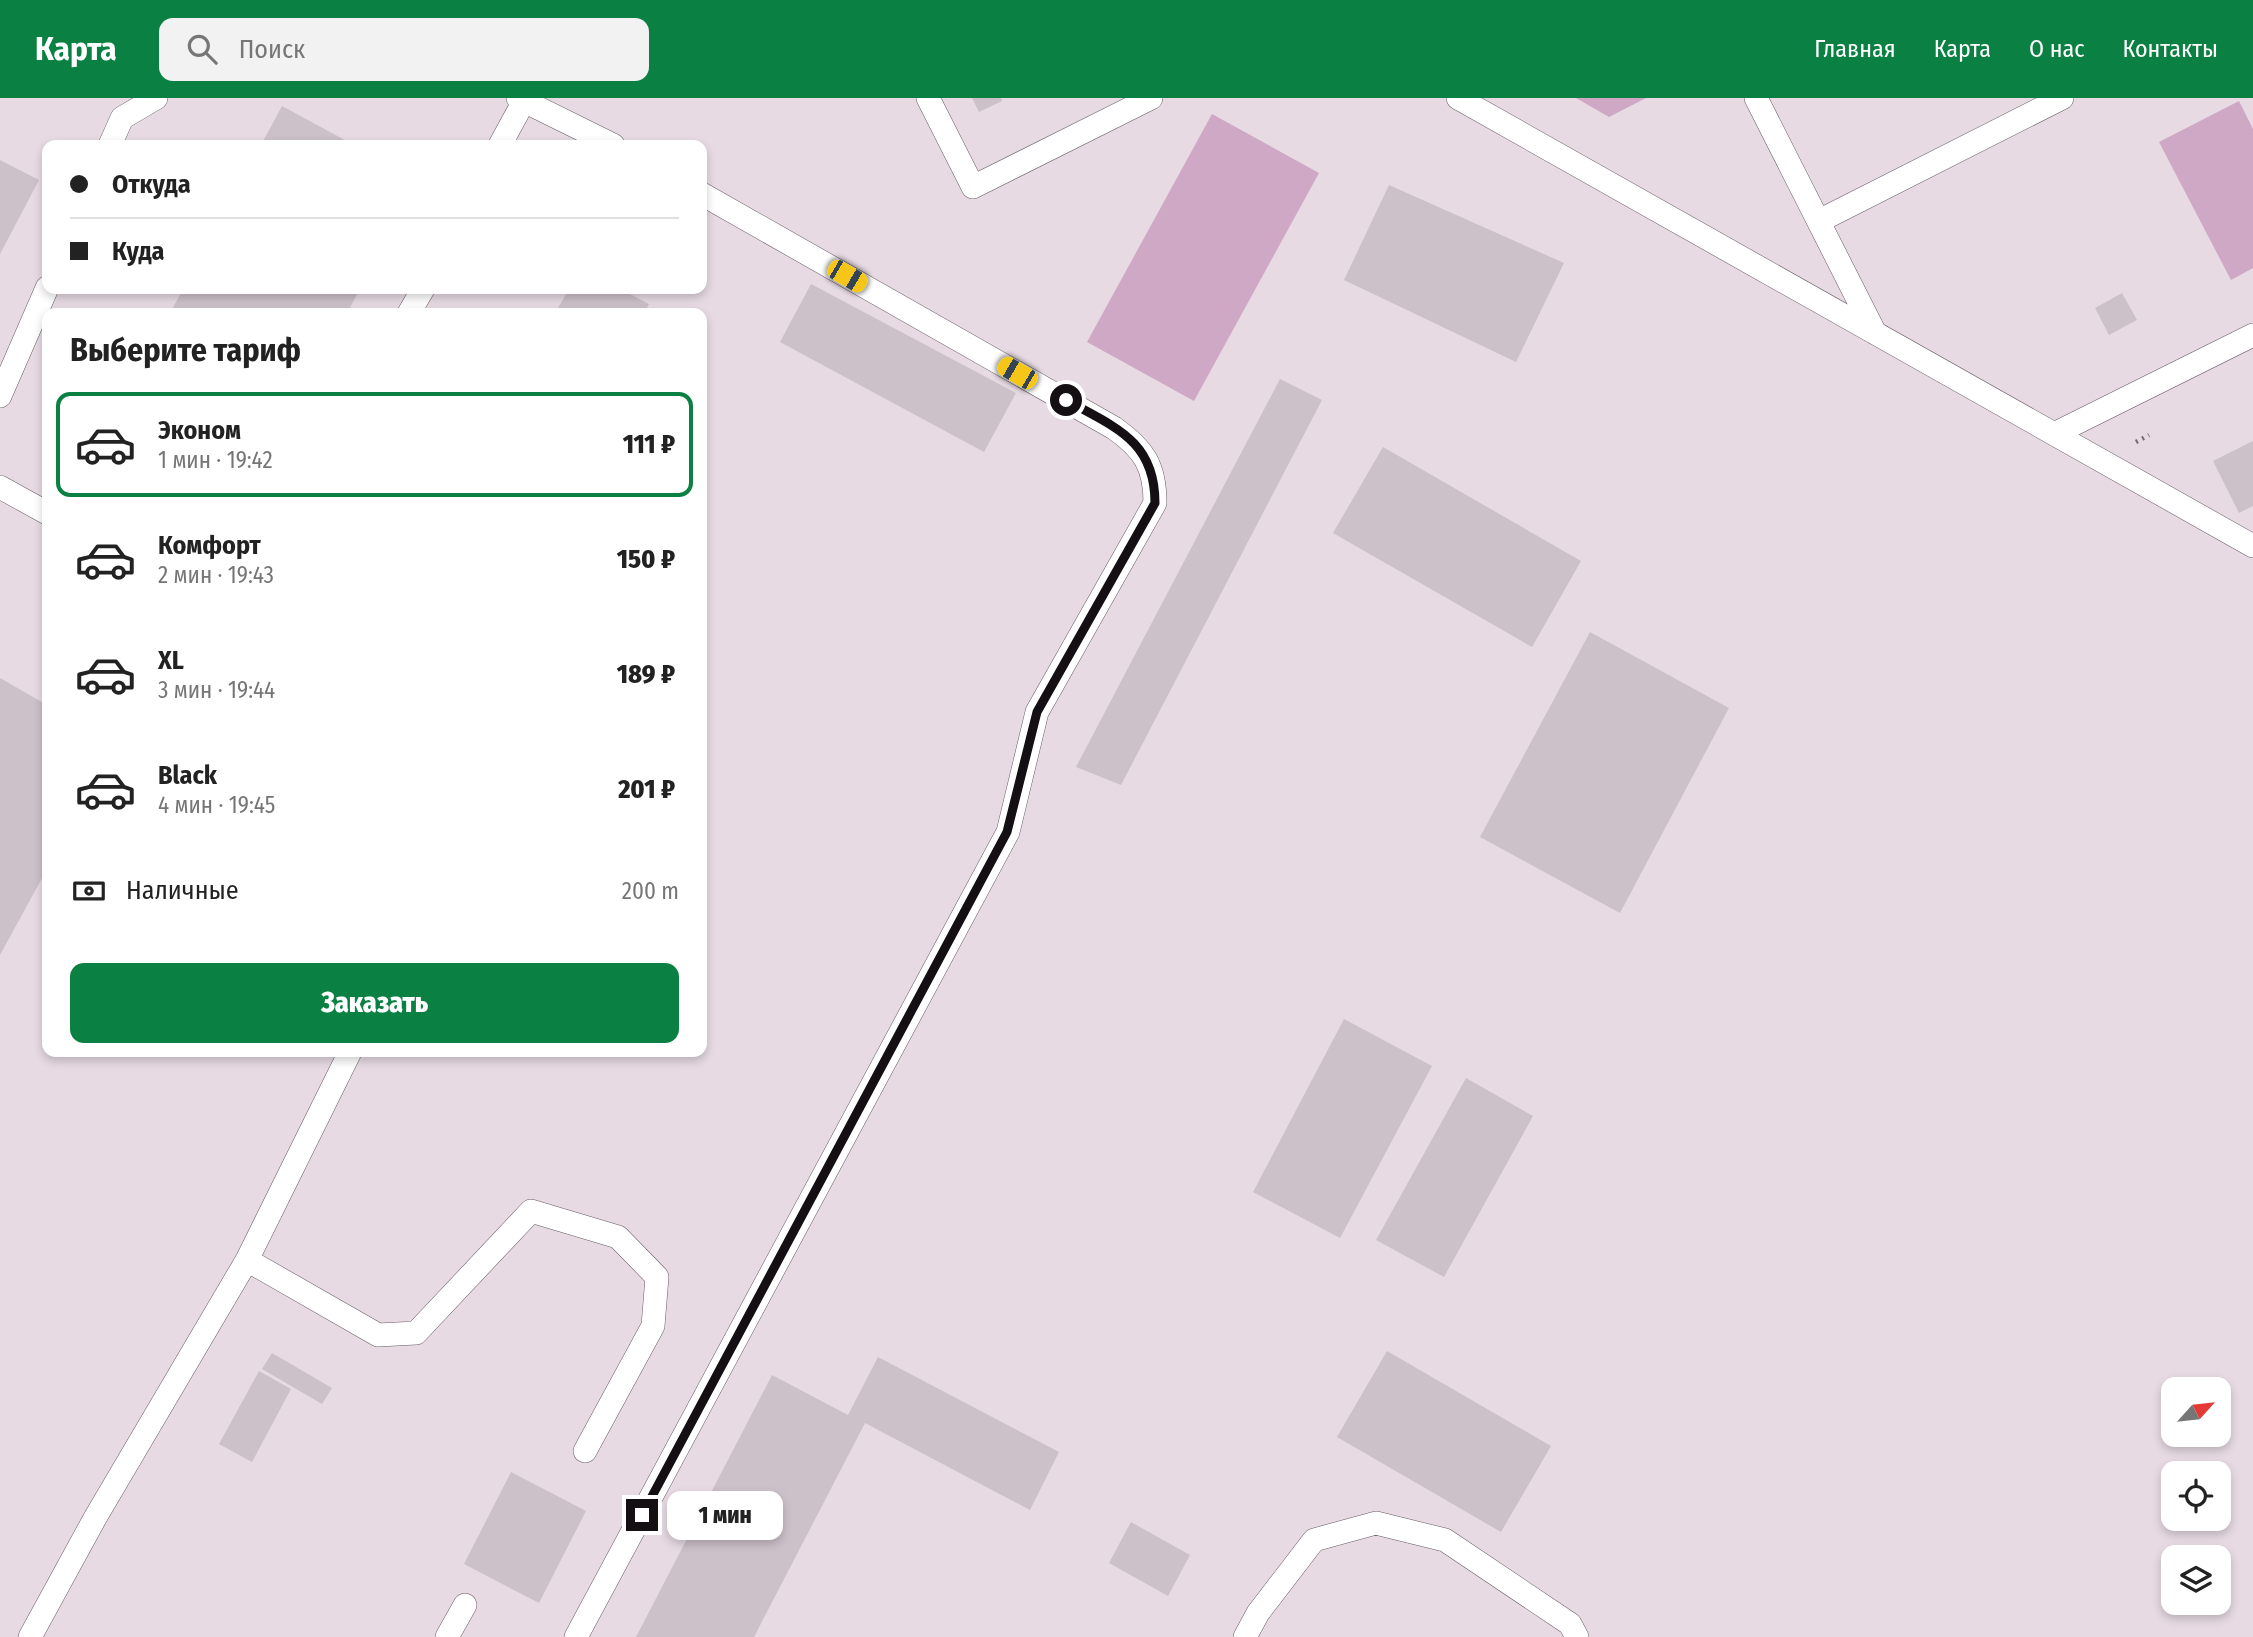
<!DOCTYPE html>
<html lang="ru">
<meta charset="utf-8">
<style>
:root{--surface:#fff;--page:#f2f2f2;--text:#222;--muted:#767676;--line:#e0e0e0;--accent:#0b8043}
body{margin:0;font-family:"Fira Sans Condensed",sans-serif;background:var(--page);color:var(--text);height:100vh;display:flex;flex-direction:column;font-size:26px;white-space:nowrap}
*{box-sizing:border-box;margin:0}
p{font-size:23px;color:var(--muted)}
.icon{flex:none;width:38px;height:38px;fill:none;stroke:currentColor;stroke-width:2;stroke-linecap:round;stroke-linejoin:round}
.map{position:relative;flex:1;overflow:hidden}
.drawer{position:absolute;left:42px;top:210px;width:665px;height:749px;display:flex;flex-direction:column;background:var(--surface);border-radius:14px;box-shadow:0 4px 10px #0003}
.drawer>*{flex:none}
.top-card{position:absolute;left:42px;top:42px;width:665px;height:154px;border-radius:14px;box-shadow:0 4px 10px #0003;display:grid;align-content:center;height:154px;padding:0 28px;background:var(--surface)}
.needle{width:46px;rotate:63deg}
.buttons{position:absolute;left:2161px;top:1279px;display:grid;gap:14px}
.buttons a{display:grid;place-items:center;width:70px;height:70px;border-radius:14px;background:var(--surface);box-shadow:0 4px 10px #0003;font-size:35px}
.end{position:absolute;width:32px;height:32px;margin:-16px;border:9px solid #130f12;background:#fff;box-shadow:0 0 0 4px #fff}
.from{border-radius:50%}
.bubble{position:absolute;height:49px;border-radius:14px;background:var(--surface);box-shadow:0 4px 10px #0003;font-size:23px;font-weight:800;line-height:49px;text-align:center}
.car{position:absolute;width:21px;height:42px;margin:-21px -10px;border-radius:9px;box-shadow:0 0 5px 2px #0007;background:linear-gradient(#f5c518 24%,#345 0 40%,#f5c518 0 76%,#345 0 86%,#f5c518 0)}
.top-card b{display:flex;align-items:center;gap:24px;height:66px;font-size:26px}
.top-card b+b{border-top:2px solid var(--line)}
.top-card i{width:18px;height:18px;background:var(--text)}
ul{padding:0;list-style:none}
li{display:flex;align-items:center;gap:21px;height:105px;margin:0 14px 10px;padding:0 14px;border:4px solid transparent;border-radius:14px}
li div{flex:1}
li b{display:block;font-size:26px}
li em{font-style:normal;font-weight:800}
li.on{border-color:var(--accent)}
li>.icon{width:63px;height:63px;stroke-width:1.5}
h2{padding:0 28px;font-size:32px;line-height:84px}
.pay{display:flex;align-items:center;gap:18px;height:77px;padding:0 28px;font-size:26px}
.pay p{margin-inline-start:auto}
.action{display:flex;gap:14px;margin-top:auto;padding:14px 28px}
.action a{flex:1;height:80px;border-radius:14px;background:var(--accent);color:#fff;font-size:28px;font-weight:800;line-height:80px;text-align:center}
header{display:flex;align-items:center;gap:42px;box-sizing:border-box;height:98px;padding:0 35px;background:var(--accent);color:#fff}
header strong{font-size:33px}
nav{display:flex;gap:38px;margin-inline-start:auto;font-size:24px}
.search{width:490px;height:63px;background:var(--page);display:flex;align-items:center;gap:18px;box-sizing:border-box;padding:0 24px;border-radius:14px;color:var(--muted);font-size:26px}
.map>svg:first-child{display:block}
.green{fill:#cea8c4}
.building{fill:#ccc0c9}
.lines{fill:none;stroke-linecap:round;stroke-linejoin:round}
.service-casing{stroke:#675c64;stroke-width:24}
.path{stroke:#766e74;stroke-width:4.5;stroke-dasharray:2 5;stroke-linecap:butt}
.service{stroke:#fff;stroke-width:23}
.route{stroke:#130f12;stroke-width:9}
</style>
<header>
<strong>Карта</strong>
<div class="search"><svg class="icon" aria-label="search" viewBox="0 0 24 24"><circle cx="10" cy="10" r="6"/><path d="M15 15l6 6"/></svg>Поиск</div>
<nav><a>Главная</a><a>Карта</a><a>О нас</a><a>Контакты</a></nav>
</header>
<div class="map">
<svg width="2253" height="1539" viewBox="0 0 2253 1539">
<rect width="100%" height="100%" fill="#e7dae3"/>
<!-- green -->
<path class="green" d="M1576,0H1646L1609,19Z
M2239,3L2253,31V170L2231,182L2159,44Z
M1212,16L1319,75L1194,303L1087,244Z"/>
<!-- building -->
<path class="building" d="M972,0H1001L1002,3L979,14Z
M282,8L354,47H261Z
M0,62L39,82L0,156Z
M1389,87L1564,165L1516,264L1344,182Z
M811,186L1016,295L984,354L780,244Z
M183,191H360L347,215H170Z
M569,191H620L649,206L644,215H555Z
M2122,195L2137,222L2109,237L2095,210Z
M1280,281L1322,302L1121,687L1076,669Z
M2253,343V408L2239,415L2213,363Z
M1383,349L1581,463L1532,549L1333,435Z
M1590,534L1729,610L1620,815L1480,739Z
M0,580L47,607V771L0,857Z
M1344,921L1432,968L1340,1140L1253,1094Z
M1466,980L1533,1018L1444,1179L1376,1142Z
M1387,1253L1551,1348L1501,1434L1337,1339Z
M272,1255L332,1290L322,1306L262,1271Z
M878,1259L1059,1354L1030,1412L865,1325L754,1539H636L772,1277L848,1317Z
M259,1273L291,1291L252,1364L219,1346Z
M511,1374L586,1413L539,1505L464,1466Z
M1131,1424L1190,1457L1168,1498L1109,1465Z"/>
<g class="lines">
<!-- service casing -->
<g class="service-casing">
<path id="service" d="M518,0L613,47
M928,0L973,89L1151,0
M1458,0L2253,448
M1756,0L1875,235
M110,47L122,20L156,0
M500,47L524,3
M1819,123L2062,0
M409,215L423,191
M0,298L47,190
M2054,336L2253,237
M0,389L47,415
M247,1162L378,1237L416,1235L531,1113L618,1139L657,1179L653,1228L585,1353
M30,1539L95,1420L247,1162L350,954
M447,1539L465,1507
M576,1539L1008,734L1037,614L1155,405C1155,368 1144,351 1114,330L702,96
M1245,1539L1258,1515L1314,1442L1376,1425L1445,1442L1570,1526L1577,1539"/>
</g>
<!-- path -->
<path class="path" d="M2136,344L2149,337"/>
<!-- service -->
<use href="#service" class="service"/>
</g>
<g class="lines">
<!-- route -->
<path class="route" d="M642,1417L1007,734L1037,614L1155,405C1155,342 1114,329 1066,302"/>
</g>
</svg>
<div class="buttons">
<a><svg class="needle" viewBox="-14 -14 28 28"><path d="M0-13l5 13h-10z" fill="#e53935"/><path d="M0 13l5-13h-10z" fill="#767676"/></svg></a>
<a><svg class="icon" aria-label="locate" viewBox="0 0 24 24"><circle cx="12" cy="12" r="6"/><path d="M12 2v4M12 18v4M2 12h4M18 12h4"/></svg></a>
<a><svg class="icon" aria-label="layers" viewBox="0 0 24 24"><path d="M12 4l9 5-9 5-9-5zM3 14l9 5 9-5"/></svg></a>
</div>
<i class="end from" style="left:1066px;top:302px"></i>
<i class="end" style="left:642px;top:1417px"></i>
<div class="bubble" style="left:667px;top:1393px;width:116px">1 мин</div>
<i class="car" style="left:847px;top:178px;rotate:120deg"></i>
<i class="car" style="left:1017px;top:275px;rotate:300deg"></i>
<div class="top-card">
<b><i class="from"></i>Откуда</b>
<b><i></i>Куда</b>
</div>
<section class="drawer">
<h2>Выберите тариф</h2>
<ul>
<li class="on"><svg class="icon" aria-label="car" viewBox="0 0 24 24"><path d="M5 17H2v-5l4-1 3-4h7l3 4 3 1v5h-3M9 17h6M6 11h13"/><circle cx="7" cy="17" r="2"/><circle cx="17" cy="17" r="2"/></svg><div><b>Эконом</b><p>1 мин · 19:42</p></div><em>111 ₽</em></li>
<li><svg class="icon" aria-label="car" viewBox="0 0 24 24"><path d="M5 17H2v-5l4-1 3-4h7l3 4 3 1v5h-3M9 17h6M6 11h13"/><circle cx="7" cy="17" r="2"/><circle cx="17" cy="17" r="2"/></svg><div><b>Комфорт</b><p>2 мин · 19:43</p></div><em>150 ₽</em></li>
<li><svg class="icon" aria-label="car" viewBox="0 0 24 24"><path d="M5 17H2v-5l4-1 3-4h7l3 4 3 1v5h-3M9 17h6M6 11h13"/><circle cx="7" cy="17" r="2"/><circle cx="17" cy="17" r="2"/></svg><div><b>XL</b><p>3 мин · 19:44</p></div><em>189 ₽</em></li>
<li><svg class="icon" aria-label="car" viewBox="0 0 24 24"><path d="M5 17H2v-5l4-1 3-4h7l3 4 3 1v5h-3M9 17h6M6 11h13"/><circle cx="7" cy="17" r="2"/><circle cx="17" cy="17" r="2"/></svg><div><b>Black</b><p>4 мин · 19:45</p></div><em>201 ₽</em></li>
</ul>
<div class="pay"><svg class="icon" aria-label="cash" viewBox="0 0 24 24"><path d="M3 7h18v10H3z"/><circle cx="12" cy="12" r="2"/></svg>Наличные<p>200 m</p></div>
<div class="action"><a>Заказать</a></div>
</section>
</div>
